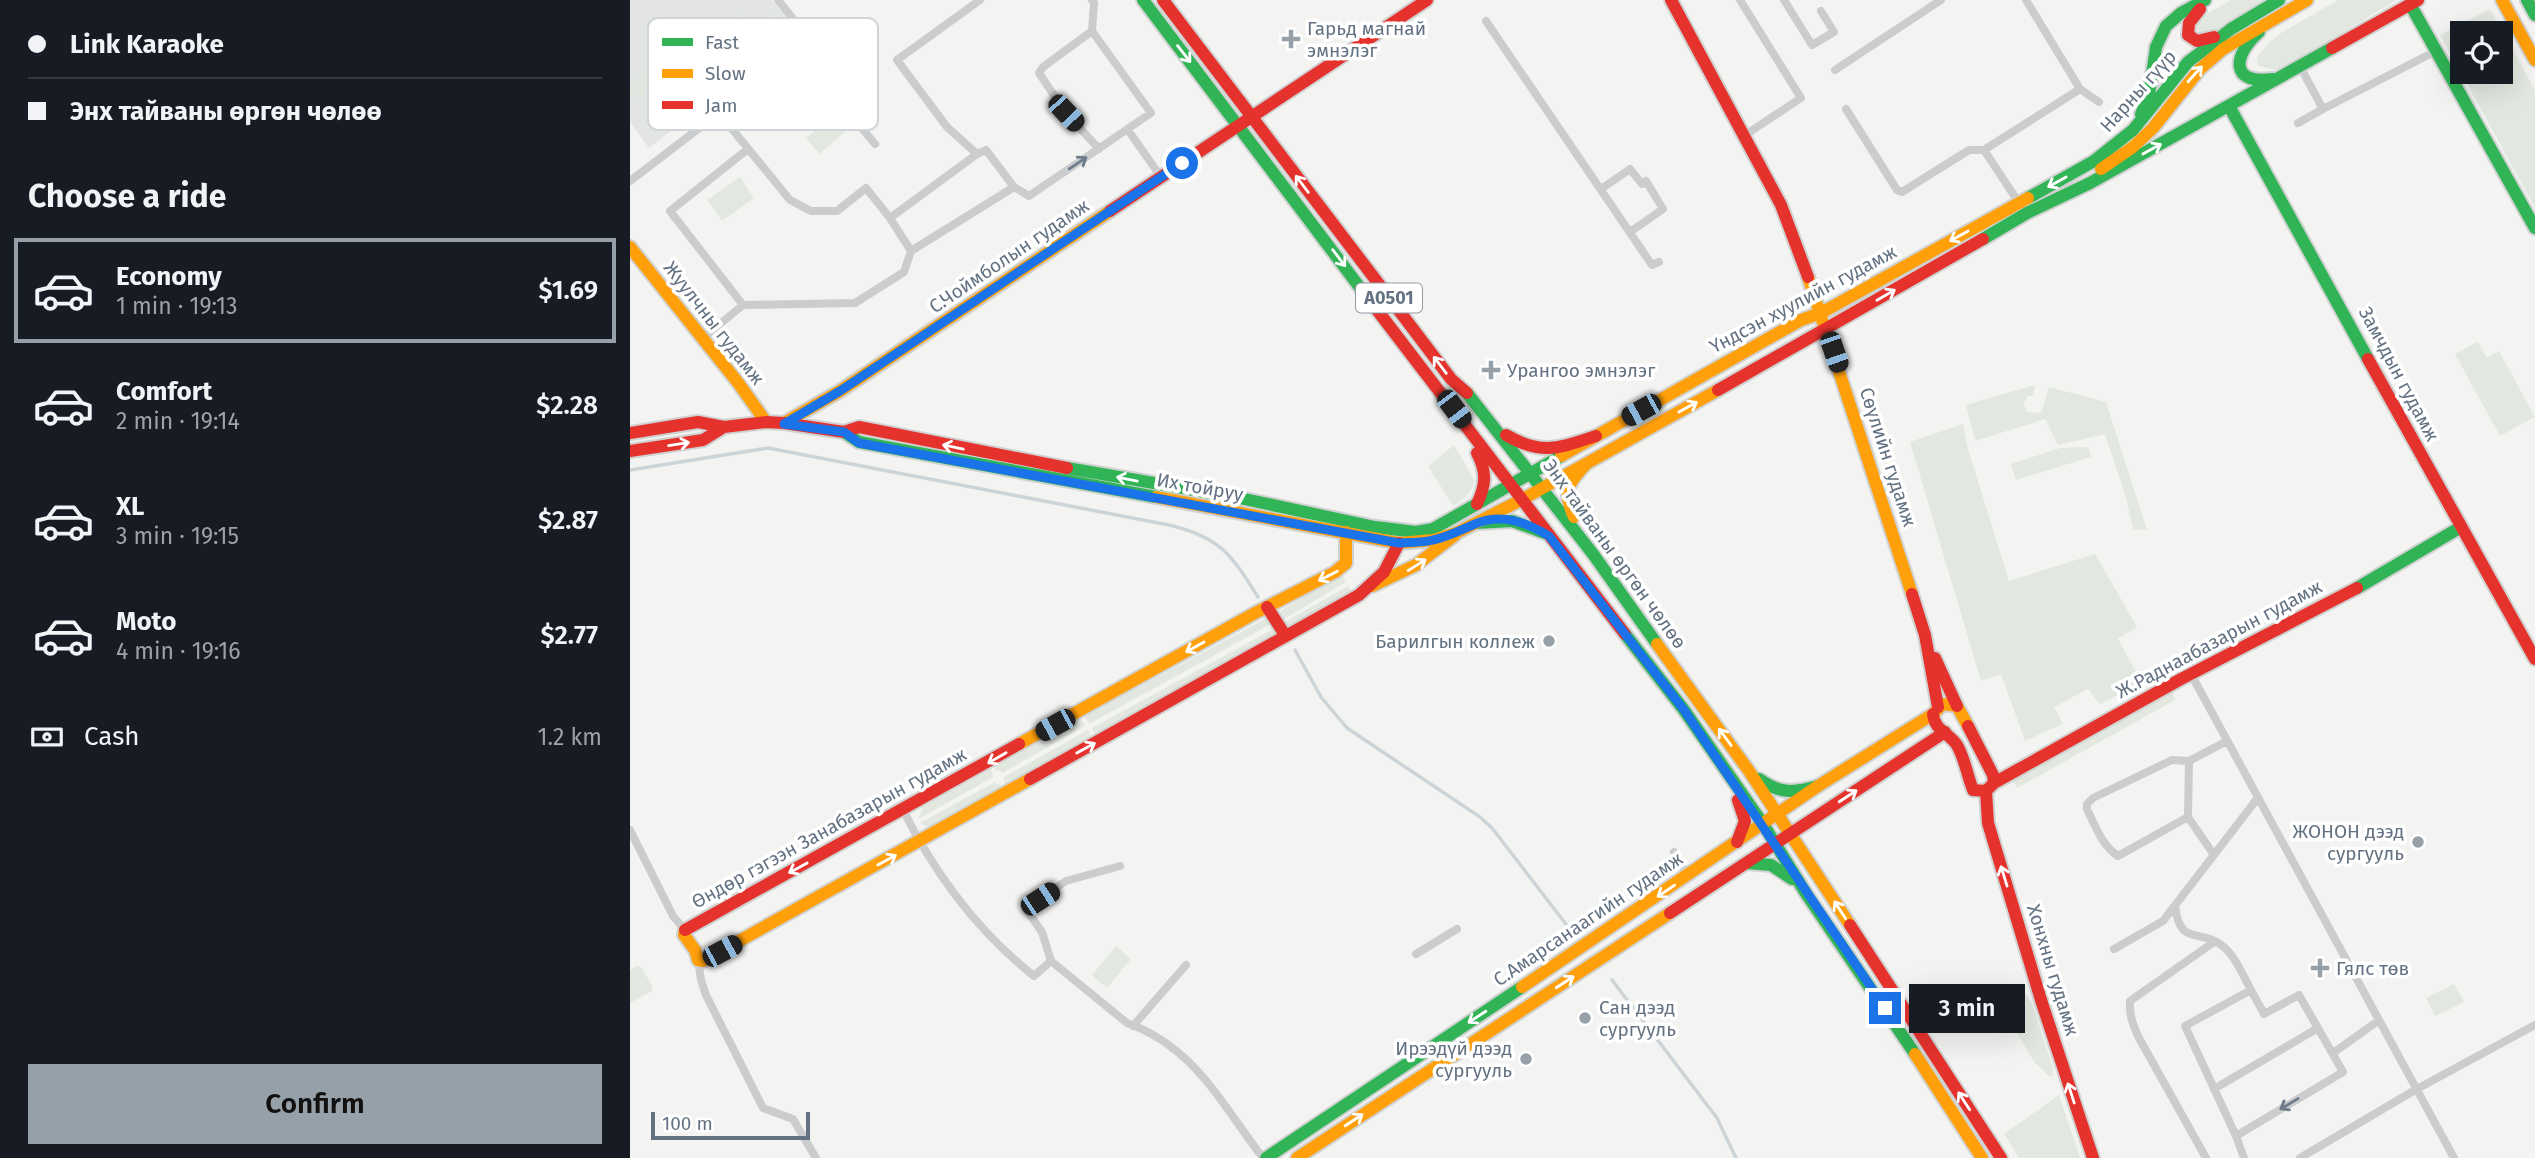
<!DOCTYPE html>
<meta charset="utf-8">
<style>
:root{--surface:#171b24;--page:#242831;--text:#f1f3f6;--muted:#9ea1a6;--line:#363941;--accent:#95a0a9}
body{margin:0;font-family:"Fira Sans",sans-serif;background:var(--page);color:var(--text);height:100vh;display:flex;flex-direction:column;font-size:26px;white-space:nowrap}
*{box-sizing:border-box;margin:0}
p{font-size:23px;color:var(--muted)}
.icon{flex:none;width:38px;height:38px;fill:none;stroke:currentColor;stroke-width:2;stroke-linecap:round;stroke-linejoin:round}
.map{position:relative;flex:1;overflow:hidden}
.sheet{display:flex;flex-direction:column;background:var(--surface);width:630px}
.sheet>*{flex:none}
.top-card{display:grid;align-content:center;height:154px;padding:0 28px;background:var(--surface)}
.tools{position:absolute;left:1820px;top:21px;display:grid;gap:14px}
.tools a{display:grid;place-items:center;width:63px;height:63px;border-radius:0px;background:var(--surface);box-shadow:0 7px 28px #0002;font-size:35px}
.scale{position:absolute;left:21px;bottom:18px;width:159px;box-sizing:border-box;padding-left:7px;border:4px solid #637282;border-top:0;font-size:19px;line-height:24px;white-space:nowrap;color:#637282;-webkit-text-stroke:5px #fff;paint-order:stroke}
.end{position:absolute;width:32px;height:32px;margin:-16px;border:9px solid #1a73e8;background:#fff;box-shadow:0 0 0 4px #fff}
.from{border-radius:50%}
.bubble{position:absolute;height:49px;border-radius:0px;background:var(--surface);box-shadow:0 7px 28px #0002;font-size:23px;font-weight:600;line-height:49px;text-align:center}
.car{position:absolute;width:21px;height:42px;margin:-21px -10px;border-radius:9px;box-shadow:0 0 5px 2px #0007;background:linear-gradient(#222 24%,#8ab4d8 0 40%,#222 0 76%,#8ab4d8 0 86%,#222 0)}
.top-card b{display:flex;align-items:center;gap:24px;height:66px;font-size:26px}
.top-card b+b{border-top:2px solid var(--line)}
.top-card i{width:18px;height:18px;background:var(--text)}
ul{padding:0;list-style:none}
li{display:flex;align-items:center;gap:21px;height:105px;margin:0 14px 10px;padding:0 14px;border:4px solid transparent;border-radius:0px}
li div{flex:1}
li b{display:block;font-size:26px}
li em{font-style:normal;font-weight:600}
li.selected{border-color:var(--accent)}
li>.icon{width:63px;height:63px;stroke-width:1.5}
h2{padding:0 28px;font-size:32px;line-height:84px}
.pay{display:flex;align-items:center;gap:18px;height:77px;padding:0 28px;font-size:26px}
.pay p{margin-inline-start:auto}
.button{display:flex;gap:14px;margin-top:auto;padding:14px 28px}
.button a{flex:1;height:80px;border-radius:0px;background:var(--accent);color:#111;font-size:28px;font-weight:600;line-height:80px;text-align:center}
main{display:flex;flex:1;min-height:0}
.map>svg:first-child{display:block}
.built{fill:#e3e5e4}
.green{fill:#e2e7e0;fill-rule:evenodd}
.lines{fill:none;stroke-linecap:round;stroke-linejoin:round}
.stream{stroke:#cdd4d8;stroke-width:3.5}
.fast-casing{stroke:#d0d2d2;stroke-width:16}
.slow-casing{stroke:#d0d2d2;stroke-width:16}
.jam-casing{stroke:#d0d2d2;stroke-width:16}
.street{stroke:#cbcccd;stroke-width:8}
.fast{stroke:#30b455;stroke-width:12}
.slow{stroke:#ff9f0a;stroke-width:12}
.jam{stroke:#e5322d;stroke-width:12}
.oneway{stroke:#fff}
.oneway2{stroke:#6d7b8a}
.route{stroke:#1a73e8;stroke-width:9}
.poi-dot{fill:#95a0a9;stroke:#fff;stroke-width:2.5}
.labels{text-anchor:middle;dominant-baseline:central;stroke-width:7;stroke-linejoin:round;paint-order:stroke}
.shield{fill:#fff;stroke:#929ca8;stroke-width:2}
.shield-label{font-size:18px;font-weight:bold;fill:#637282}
.poi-label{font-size:19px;fill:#637282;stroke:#fff;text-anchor:start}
.street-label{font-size:19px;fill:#637282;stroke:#fff}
.key{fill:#fff;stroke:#d0d5da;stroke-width:2}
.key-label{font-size:19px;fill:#637282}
</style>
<main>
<section class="sheet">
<div class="top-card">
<b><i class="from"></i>Link Karaoke</b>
<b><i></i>Энх тайваны өргөн чөлөө</b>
</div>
<h2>Choose a ride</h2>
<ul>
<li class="selected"><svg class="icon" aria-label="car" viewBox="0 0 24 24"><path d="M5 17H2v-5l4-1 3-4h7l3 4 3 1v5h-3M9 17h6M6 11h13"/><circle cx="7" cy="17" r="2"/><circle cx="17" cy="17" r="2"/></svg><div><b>Economy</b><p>1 min · 19:13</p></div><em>$1.69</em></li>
<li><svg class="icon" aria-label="car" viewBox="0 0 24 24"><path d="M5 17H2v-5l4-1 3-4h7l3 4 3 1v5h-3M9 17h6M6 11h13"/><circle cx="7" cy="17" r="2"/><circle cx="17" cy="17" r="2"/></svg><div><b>Comfort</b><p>2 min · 19:14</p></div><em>$2.28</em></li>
<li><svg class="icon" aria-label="car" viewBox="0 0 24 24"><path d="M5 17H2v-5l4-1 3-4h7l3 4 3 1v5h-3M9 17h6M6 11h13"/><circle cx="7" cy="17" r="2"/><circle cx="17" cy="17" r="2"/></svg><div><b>XL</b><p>3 min · 19:15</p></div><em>$2.87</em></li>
<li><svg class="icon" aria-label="car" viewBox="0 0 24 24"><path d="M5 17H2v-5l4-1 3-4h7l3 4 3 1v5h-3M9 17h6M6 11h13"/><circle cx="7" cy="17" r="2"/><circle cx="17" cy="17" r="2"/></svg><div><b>Moto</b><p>4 min · 19:16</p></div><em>$2.77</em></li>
</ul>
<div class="pay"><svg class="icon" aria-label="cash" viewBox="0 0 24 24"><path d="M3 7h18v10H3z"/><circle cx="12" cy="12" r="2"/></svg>Cash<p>1.2 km</p></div>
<div class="button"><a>Confirm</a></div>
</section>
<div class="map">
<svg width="1905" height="1158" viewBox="0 0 1905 1158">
<rect width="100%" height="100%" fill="#f3f4f2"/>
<!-- built -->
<path class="built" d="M0,0H142L169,32L19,148L0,122Z"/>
<!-- green -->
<path class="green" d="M1601,0H1644L1583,35L1569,34L1566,27L1574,16Z
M1708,0H1766L1658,66L1645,70L1628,66L1627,57L1639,42L1651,33Z
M1860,9L1905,90V208L1810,35ZM1871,33V72H1832V33Z
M146,10L162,29L110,71L87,34L111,13L128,25Z
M22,68L33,80L7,101L0,93V85Z
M204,115L216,131L189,154L176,138Z
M110,177L124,198L92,221L77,200Z
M1848,342L1857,358L1869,351L1905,417L1870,436L1825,354Z
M1405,385L1403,396H1398L1393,404L1397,412L1411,413L1419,387L1476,402L1517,530L1503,529L1496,497L1475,434L1428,445L1415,419L1345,441L1336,405Z
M1333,424L1338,449L1379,581L1465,554L1507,627L1488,639L1512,683L1470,704L1458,689L1424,707L1433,724L1395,741L1371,674L1351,681L1280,442Z
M824,445L845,481C841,493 834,500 823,506L798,466Z
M1459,447L1461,457L1386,480L1381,464L1430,448Z
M712,574L716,582L652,620L650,613L652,610Z
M718,586L723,594L662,628H657L653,623Z
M637,618H639L643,623L459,724L455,716Z
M645,628L647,636L466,735L462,728Z
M1541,690L1545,700L1387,788L1380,777Z
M451,719L455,726L372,773L370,770L366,771L364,767Z
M458,730L462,738L375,786L374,777Z
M361,769L363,777L288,819L293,807Z
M365,782L367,785L369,783L372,788L304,826H296L290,823Z
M486,946L501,959L477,988L462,975Z
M7,966L12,968L22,986V991L0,1003V970Z
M1824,984L1834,1002L1805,1016L1796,998Z
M1396,995L1402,1003L1422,1065L1423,1075L1420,1077L1405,1063L1374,1012L1381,1002Z
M1429,1095L1450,1158H1389L1374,1134Z"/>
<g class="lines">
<!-- stream -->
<path class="stream" d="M0,470L138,448L539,525C590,537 601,554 628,597
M665,650L691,697L717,728L850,817L862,828L942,932
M982,980L1087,1118L1106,1158"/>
<!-- fast casing -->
<g class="fast-casing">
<path id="fast" d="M513,0L731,289
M1897,0L1905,15
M1780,4L1905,228
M1629,32C1603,55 1599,85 1643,79
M1599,106L1738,359
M1511,114L1519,95L1526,47L1536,26L1551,13L1575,0
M1398,198L1464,161L1503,130L1558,62L1601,29L1649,0
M1353,239L1397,213L1460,183L1702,48
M837,393L963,554L1027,644
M214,432L229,442L526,497
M437,468L605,497L745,527L786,532L803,529L931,456
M847,523L882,521L915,533
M1727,588L1831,527
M995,634L1054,710L1133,824L1177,895L1285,1054
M1129,779C1150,794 1164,793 1188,786
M1117,863L1141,865L1162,879
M636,1158L892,987"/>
</g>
<!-- slow casing -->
<g class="slow-casing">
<path id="slow" d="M1872,0L1905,60
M1471,169L1503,147L1523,128L1570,69L1593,49L1677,0
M0,247L109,384L136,422
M1178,277L1282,594
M154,423L210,391L480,211
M931,456L1171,320L1191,313L1398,198
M526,497L769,543L803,540L826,533L891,500L1088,390
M944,517C932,491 938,483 956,464
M742,586L786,565L825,535
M1027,644L1119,771L1220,925
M389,744L625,613L705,572L716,563V532
M55,930L54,935L65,950L68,960L73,961L400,779
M892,987L1188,786L1303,714L1313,704L1327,706L1338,726
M1285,1054L1352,1158
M667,1158L1040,913"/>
</g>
<!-- jam casing -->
<g class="jam-casing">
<path id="jam" d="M533,0L821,379L837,393
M1041,0L1151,205L1178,277
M1570,9L1559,23L1558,35L1567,41L1584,37
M1702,48L1788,0
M480,211L797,0
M731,289L995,634
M1738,359L1905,659
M1088,390L1353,239
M0,433L68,422L94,427L136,422L154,423L214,432L229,427L437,468
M876,435C912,456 929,448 966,436
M0,451L73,440L94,427
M847,453C857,472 856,485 847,504
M1282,594L1295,635L1308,707
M637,607L655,635
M1305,658L1327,706
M1303,714C1304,730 1319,733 1327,745C1335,759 1337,775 1343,790L1356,791L1364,783L1363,775L1338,726
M400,779L729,595L754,572L769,543
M1364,783L1551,679L1727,588
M1356,791L1358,823L1411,1000L1463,1158
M1107,842L1115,821L1108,800
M1040,913L1315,732
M1220,925L1371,1158
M55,930L389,744"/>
</g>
<!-- street -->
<path class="street" d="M1110,0L1171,98L1115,135
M1154,0L1182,45L1204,32L1191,11
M1396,0L1450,89L1469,102
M856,21L1022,265L1029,262
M462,31L413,67L409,73L436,113L469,149
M1205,70L1311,0
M1673,72L1693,109L1806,51
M114,94L198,106C220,112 231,127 245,144
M1216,109L1267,190L1272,192L1339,150H1354L1450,89
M89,113L160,200L181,211H207L236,188L260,218L281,251
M1668,123L1693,109
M498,130L531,177
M1354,150L1389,203
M347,154L317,127L267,60L350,0
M0,181L89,113L180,40L148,0
M971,189L1000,169L1012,184L1016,181L1033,209L1000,232
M260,218L347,154L356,150L384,187L399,196L521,113L462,31L464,3L462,0
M113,305L40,211L118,149
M73,338L113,305L225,303L274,272L281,251L384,187
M1561,674L1824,1158
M1559,761L1558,817L1488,856C1472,846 1465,825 1457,809V804L1463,798L1542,760L1559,761L1597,741
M273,810C305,874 347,931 404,976L421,961L497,1023C565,1047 592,1105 633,1158
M1558,817L1584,855
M0,830L43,916L55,930
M1044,852L1058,876
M1545,906C1550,946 1568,929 1590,944C1605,954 1613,976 1621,990
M1484,949L1533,921L1627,799
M786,954L827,929
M68,960L71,980L76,995L133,1108L163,1119L186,1158
M421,961L412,932L395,908L436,881L490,866
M503,1026L556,965
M1703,1053L1748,1021
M1584,1089L1688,1028
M1606,1136L1713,1072L1669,995L1634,1014L1621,990L1555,1026L1606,1136L1614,1158
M1576,1158L1509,1038C1503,1025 1499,1015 1500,1001L1584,942
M1670,1158L1785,1090L1905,1025"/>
<!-- fast -->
<use href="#fast" class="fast"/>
<!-- slow -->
<use href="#slow" class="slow"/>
<!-- jam -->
<use href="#jam" class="jam"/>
</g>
<!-- one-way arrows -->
<defs><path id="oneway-shaft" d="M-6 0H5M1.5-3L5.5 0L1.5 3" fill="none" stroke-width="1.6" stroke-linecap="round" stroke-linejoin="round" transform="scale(1.75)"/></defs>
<g class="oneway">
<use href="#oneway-shaft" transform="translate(554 54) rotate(52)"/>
<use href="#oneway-shaft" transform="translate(1565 74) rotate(-48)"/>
<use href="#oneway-shaft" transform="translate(1522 149) rotate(-29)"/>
<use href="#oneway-shaft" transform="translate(1427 182) rotate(151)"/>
<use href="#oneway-shaft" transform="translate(672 184) rotate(-127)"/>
<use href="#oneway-shaft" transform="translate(1329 236) rotate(151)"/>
<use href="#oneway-shaft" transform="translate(709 258) rotate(53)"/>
<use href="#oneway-shaft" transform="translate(1256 295) rotate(-30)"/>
<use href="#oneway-shaft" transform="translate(810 365) rotate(-127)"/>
<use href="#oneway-shaft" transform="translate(1058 407) rotate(-29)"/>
<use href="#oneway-shaft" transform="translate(49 444) rotate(-9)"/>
<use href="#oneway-shaft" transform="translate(323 447) rotate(-168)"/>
<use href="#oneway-shaft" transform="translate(497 479) rotate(-169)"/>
<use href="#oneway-shaft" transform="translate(787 565) rotate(-32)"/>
<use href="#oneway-shaft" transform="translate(698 576) rotate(153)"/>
<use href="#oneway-shaft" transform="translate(565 647) rotate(151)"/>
<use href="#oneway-shaft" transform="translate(1095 737) rotate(-126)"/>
<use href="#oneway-shaft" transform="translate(456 748) rotate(-29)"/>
<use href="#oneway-shaft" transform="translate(367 758) rotate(150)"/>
<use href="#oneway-shaft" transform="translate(1218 796) rotate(-33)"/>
<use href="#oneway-shaft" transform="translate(257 860) rotate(-29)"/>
<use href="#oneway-shaft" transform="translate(168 868) rotate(151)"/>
<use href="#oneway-shaft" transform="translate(1374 876) rotate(-107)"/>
<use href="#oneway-shaft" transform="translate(1036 891) rotate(146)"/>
<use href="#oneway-shaft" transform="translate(1210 910) rotate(-123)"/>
<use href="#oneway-shaft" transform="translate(935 982) rotate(-33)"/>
<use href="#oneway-shaft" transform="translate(847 1017) rotate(147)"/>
<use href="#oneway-shaft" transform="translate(1441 1093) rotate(-108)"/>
<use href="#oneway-shaft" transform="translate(1334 1101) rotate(-123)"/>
<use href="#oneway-shaft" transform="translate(724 1120) rotate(-33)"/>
</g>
<g class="oneway2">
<use href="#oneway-shaft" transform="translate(448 163) rotate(-34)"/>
<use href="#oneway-shaft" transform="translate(1659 1104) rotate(149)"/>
</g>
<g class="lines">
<!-- route -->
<path class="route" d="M552,163L210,391L154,424L214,432L229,443L769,543C780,542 792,543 803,540C818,537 831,530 845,524C871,513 896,522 919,536L1054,710L1255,1008"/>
</g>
<!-- markers -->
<g class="poi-dot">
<path d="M657.5 28.5h7v7h7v7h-7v7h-7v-7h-7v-7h7z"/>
<path d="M857.5 359.5h7v7h7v7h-7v7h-7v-7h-7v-7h7z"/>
<circle cx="919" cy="641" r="7"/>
<circle cx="1788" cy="842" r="7"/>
<path d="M1686.5 957.5h7v7h7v7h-7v7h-7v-7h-7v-7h7z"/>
<circle cx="955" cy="1018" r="7"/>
<circle cx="896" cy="1059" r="7"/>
</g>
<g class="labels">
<!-- shield labels -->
<rect class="shield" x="726" y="283.5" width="66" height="29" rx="5"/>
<g class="shield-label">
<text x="759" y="298">A0501</text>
</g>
<!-- poi labels -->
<g class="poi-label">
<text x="677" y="28">Гарьд магнай<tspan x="677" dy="22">эмнэлэг</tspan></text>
<text x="877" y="370">Урангоо эмнэлэг</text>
<text x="905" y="641" text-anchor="end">Барилгын коллеж</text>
<text x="1774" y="831" text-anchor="end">ЖОНОН дээд<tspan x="1774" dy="22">сургууль</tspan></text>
<text x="1706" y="968">Гялс төв</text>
<text x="969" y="1007">Сан дээд<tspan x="969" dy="22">сургууль</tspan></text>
<text x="882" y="1048" text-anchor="end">Ирээдүй дээд<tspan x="882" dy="22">сургууль</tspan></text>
</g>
<!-- street labels -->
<g class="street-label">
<text transform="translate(1508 91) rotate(-48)">Нарны гүүр</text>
<text transform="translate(379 256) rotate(-34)">С.Чоймболын гудамж</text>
<text transform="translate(1173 299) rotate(-28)">Үндсэн хуулийн гудамж</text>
<text transform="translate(84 323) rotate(52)">Жуулчны гудамж</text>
<text transform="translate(1769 374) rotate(62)">Замчдын гудамж</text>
<text transform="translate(1258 457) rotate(72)">Сөүлийн гудамж</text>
<text transform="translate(570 487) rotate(10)">Их тойруу</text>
<text transform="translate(985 554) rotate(54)">Энх тайваны өргөн чөлөө</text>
<text transform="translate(1589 639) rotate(-28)">Ж.Раднаабазарын гудамж</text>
<text transform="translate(199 828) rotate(-29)">Өндөр гэгээн Занабазарын гудамж</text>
<text transform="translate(958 919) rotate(-34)">С.Амарсанаагийн гудамж</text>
<text transform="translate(1423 970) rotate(73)">Хонхны гудамж</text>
</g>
</g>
<!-- legend -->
<rect x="18" y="18" width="230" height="112" rx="10" class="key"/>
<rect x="32" y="38" width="31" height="8" fill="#30b455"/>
<rect x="32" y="69" width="31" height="9" fill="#ff9f0a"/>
<rect x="32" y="101" width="31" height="8" fill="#e5322d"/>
<g class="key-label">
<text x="75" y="49">Fast</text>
<text x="75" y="80">Slow</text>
<text x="75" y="112">Jam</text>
</g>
</svg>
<div class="tools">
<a><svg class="icon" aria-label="locate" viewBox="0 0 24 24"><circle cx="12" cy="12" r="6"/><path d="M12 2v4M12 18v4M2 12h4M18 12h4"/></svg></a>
</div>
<div class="scale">100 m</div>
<i class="end from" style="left:552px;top:163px"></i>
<i class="end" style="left:1255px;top:1008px"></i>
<div class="bubble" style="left:1279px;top:984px;width:116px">3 min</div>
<i class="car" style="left:436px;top:113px;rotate:137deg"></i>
<i class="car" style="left:1204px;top:352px;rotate:161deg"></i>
<i class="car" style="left:824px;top:409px;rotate:143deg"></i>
<i class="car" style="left:1011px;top:410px;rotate:241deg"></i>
<i class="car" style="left:425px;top:725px;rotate:241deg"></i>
<i class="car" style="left:410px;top:899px;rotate:57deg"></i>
<i class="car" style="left:92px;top:951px;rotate:62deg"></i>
</div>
</main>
